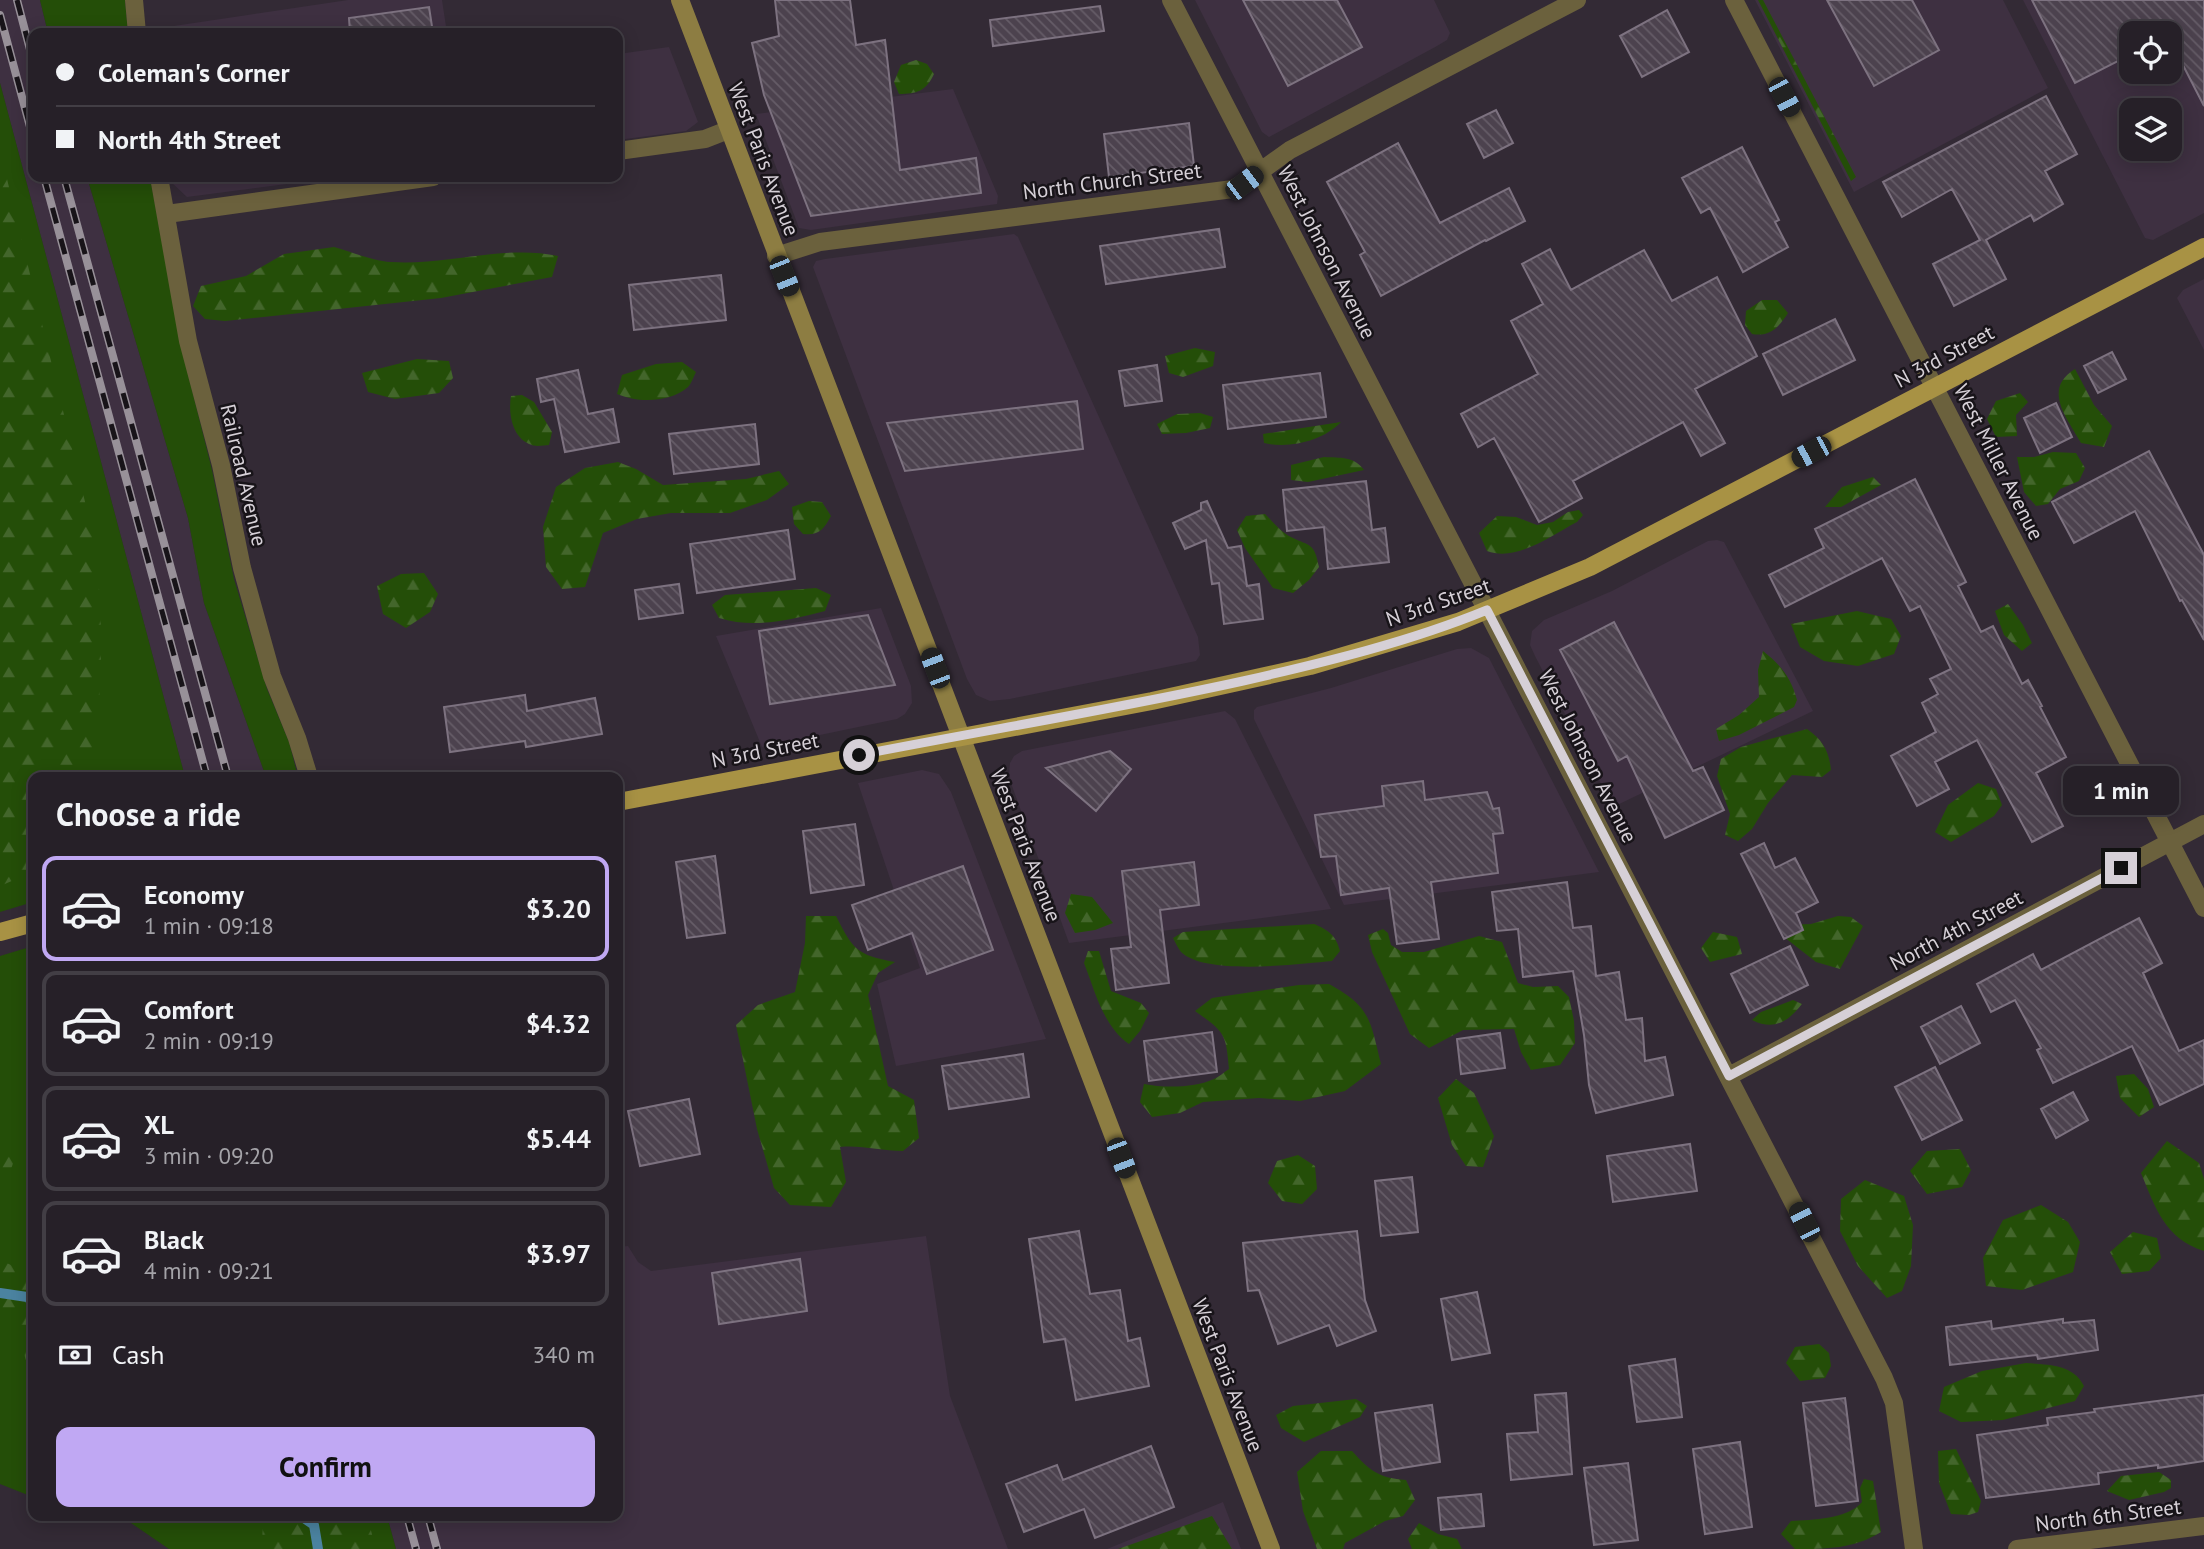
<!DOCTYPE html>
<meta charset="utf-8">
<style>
:root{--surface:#262028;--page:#2e2830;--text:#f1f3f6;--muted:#a4a3a8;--line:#423e45;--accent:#c0a8f3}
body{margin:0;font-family:"PT Sans",sans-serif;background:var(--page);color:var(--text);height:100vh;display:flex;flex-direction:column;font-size:26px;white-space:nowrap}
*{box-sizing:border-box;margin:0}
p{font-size:23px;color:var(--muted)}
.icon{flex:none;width:38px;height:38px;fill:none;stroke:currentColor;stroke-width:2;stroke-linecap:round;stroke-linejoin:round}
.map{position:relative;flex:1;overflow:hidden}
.drawer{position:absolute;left:28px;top:772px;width:595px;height:749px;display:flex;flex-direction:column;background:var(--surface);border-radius:14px;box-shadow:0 4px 18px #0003,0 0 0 2px var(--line)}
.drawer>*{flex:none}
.hud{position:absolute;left:28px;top:28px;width:595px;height:154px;border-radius:14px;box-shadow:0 4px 18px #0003,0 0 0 2px var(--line);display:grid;align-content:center;height:154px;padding:0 28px;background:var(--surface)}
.buttons{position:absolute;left:2119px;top:21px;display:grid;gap:14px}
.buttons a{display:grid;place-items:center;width:63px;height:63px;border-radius:14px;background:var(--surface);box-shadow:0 4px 18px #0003,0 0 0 2px var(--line);font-size:35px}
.end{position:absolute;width:32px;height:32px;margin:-16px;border:9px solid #d6d0d7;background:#111;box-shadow:0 0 0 4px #111}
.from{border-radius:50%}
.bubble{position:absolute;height:49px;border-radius:14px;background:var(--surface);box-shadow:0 4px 18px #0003,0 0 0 2px var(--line);font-size:23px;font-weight:600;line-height:49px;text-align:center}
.car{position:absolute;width:21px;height:42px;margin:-21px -10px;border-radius:9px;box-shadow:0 0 5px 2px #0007;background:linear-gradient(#222 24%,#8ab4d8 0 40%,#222 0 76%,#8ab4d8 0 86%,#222 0)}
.hud b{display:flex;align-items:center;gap:24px;height:66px;font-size:26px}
.hud b+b{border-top:2px solid var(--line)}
.hud i{width:18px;height:18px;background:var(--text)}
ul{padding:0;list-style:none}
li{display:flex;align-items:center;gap:21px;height:105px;margin:0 14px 10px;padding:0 14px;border:4px solid var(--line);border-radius:14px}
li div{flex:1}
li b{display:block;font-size:26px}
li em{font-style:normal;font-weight:600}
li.on{border-color:var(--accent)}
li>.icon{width:63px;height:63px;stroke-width:1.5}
h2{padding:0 28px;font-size:32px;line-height:84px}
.pay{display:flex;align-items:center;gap:18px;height:77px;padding:0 28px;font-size:26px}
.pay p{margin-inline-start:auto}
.action{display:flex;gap:14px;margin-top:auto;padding:14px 28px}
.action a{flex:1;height:80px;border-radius:14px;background:var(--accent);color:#111;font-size:28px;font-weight:600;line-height:80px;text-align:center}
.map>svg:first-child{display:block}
.built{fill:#3e3041;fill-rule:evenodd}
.green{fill:#244e08}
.forest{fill:url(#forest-firs)}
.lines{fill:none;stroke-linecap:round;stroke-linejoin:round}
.stream{stroke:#4b83a0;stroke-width:10}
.building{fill:url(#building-back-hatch);stroke:#7d7280;stroke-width:2}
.street{stroke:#6b613d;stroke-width:18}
.secondary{stroke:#8d7d42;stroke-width:18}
.primary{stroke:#a89244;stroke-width:18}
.rail-casing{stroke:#989199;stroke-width:8}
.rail{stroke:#181419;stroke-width:5;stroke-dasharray:16;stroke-linecap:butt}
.route{stroke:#d6d0d7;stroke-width:9}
.labels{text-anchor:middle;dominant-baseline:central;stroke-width:5;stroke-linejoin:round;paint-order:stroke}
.street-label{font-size:21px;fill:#d6d0d7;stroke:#181419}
</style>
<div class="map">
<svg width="2204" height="1549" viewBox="0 0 2204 1549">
<defs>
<pattern id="forest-firs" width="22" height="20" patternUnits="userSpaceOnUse" patternTransform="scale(1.75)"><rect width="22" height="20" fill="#244e08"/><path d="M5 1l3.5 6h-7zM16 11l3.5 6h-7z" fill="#43662b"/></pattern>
<pattern id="building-back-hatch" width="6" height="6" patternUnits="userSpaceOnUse" patternTransform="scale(1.75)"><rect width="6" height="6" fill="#4c424e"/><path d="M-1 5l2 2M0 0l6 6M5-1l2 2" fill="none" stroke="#655c67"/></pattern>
</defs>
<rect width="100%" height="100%" fill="#332a35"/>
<!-- built -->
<path class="built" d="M0,0H40L48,33H33V177H87L188,518L204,603L266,777H185L0,83Z
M348,0H442L447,33H148L147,30Z
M1195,0H1434L1450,33L1447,40L1437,46L1269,137L1262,132Z
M1755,0H2003L2048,88L1854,192Z
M2023,0H2204V213L2153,240L2145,238ZM2132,33H2170V72H2132ZM2132,110H2170V149H2132Z
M669,47L698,122L686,131L618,140V54Z
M953,89L998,196L997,204L811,230L799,228L756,114Z
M170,177H340L187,197L171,182Z
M1014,234L1018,237L1198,637L1200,655L1196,661L1010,699L990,701L976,695L967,679L813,267L816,261L825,259Z
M2204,279V350L2177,298L2183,290Z
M1717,540L1724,542L1813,711L1613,807L1535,656L1530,645L1532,631L1544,620L1612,591L1708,541Z
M881,608L911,686L912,703L905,714L897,719L762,747L716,636Z
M1471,648L1489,658L1599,872L1344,905L1254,719V710L1257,707L1331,688L1457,649Z
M1225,711L1235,719L1331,909L1069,943L1012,786L1009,773L1010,763L1014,756L1022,751Z
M922,770L939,774L951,792L1046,1039L896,1066L877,984L920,968L858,783Z
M926,1236L950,1396L1008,1549H396L387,1516H618V1247L628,1246L638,1262L651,1271Z
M1223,1502L1241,1549H1107Z"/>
<!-- green -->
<path class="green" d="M40,0H125L128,33H48Z
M0,83L185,777H33V902L0,912Z
M87,177H150L181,346L212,470L234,579L267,689L289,742L298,777H266L204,603L188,518Z
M33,946V1497L0,1484V956Z
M100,1516H387L396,1549H169L131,1523Z"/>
<!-- forest -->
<path class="forest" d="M1758,0H1763L1856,177L1851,181Z
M916,60L927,64L934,74C926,91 917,94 899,94L894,82L901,65Z
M0,150L94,539C105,621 102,695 92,777H33V872L0,886Z
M334,247C352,252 373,261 391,262C447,266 504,244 558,256L552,277L441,298L225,321L205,319L193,306L201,286L246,276L284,254Z
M1762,300H1777L1788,313C1779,327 1770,337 1752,334L1745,325L1746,311Z
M1195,348L1215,352L1213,366L1183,377L1169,373L1165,356Z
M417,359L449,361L453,378L439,393L395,399L368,392L362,373Z
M682,362L696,372C694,376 691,384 688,387C669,403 638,403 617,394L622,375L656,364Z
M2075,369L2094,405L2112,426L2104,447L2081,443C2067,418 2042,389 2075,369Z
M2020,393L2028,402L2016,415L2017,436L1996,437L1987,419L1996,401Z
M522,395L534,402L552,432L549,445C545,445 536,447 532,445C512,439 508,413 511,396Z
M1200,413L1213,417L1210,428L1186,433L1162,434L1157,424L1177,414Z
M1341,422C1323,441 1289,449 1264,443L1263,434Z
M2053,452L2076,453L2085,468L2079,481L2060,489L2048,504L2036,506L2024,492L2017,457H2034Z
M1324,457C1341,458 1354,456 1364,470L1308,482L1291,480V465Z
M618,462L636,469L663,485L746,479L779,471L789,484L767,500L730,513H671L637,519L603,533L585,587L562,589L546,567L543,527L556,487L585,468Z
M1873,477L1881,485L1841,507H1825L1842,487Z
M809,501L822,502L831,516C824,529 819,536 803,534L794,524L792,507Z
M1579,510L1583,515L1577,522C1550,536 1517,562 1487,551L1479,533L1497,516L1516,517L1537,525L1553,522L1568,512Z
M1265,514C1273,522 1281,532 1291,537C1311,547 1314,542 1319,567L1309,580L1293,593L1273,588L1245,548L1237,530L1246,516Z
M424,573L438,594L430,612L406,628L383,614L377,586L401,574Z
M816,588L831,595L825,611C790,620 754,629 719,618L712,605L725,595Z
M2008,604L2023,625L2032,643L2022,651L2004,635L1995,611Z
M1857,611L1891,619L1901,636L1894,654L1858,666L1824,661L1800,647L1791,624Z
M1763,651C1781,665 1791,678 1797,700L1794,707L1739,735L1719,741L1716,729L1739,715L1759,697L1758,670Z
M1807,729C1823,740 1829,751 1831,770L1822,777L1792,775L1768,803L1752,829L1738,841L1725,835L1730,814L1717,776L1721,759L1741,747Z
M1978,783L1996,789L2002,805L1994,816L1951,842L1935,832L1948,805Z
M1071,894L1092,897L1113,923L1095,930L1075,933L1065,913Z
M806,916H836C853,949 856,955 895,962L878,973L868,995L888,1086L914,1100L919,1138L903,1151C881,1151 862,1145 840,1147L846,1182L831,1207L790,1205L774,1188L757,1129L736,1025L758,1005L795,992L805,943Z
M1838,916L1851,917L1863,926L1840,969L1816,962L1784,937L1787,925L1811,924Z
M1314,924C1328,930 1336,935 1340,951L1332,961C1298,964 1206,976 1181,952C1178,948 1175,942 1173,938L1183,932Z
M1383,929L1388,933L1391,945L1402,952H1424L1479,936L1502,942L1518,983L1533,987L1558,986L1569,997L1574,1021L1575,1043L1560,1065L1531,1070L1521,1052L1514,1029L1463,1030L1429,1048L1410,1034L1372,952L1368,935Z
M1713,932L1737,937L1742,954L1710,962L1701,948Z
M1088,951H1099L1111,991L1141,1003L1149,1013L1140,1031L1129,1044C1103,1026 1095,991 1084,963Z
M1329,984C1371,1007 1370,1020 1381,1064L1345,1091L1300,1101L1259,1098L1203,1102L1180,1113L1152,1117L1140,1102L1144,1084C1164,1088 1195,1088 1214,1079C1219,1077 1224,1072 1229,1069C1226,1034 1225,1032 1195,1011L1212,998L1299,985Z
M1793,1000L1802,1004C1788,1022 1774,1031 1752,1020L1761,1012Z
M2134,1074L2148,1089L2154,1107L2139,1117L2120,1098L2116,1076Z
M1456,1079L1474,1093L1494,1136L1483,1167L1466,1166L1452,1145L1438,1098Z
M2167,1141L2199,1163L2204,1179V1251C2165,1239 2155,1207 2141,1173Z
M20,1144L11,1169L0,1176V1150Z
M1960,1149L1971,1170L1962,1187L1927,1194L1910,1171L1927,1151Z
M1298,1155L1315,1166L1317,1189L1302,1204L1282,1201L1268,1183L1277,1161Z
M1865,1180L1904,1196L1913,1225L1911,1266L1902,1291L1887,1298L1858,1266L1840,1231L1841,1199Z
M2041,1205L2068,1222L2080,1242L2073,1272L2022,1290L1986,1286L1983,1258L2003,1220Z
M2133,1232L2157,1238L2161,1258L2149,1271L2122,1274L2110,1252Z
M0,1260L33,1275V1389L18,1329L0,1308Z
M1819,1344L1829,1353L1831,1366L1825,1378L1800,1381L1786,1363L1795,1347Z
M2026,1363C2049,1365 2073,1364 2084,1386L2075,1401L2003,1420L1961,1422L1939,1411L1944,1387L1982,1371Z
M1356,1399L1367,1406L1360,1417L1304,1442L1281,1428L1276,1415L1293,1406Z
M1956,1449L1981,1501L1978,1512L1969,1515L1951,1514L1939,1483L1938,1451Z
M1321,1451H1352C1370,1471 1379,1478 1406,1480L1415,1500L1403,1516L1385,1521L1345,1543L1343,1549H1317L1303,1511L1297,1472Z
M2159,1472L2171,1480V1488L2164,1492L2129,1500L2107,1491L2121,1476Z
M1864,1479L1873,1481L1881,1532C1854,1549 1826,1549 1795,1549L1781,1534L1791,1521C1812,1520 1848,1519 1862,1502L1860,1488Z
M263,1516H367L376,1549H262Z
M1212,1516L1232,1549H1118Z
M1419,1523L1438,1534L1457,1539L1462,1549H1412L1408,1539Z"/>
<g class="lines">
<!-- stream -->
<path class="stream" d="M0,1293L27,1297L33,1302
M301,1516L314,1525L318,1549"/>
</g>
<!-- building -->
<path class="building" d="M775,0H850L856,45L885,40L900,170L976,158L981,193L811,216L764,95L752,43L779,36Z
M1243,0H1337L1362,47L1288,86Z
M1827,0H1912L1939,50L1874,86Z
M2032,0H2204V106L2170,40V33H2132V54L2075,83Z
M1100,6L1104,31L993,46L990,20Z
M429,7L433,33H350L349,18Z
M1667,10L1689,52L1642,77L1620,36Z
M2046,96L2077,154L2045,171L2063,204L2034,221L2031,215L1986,240L2006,279L1954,306L1933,264L1980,240L1952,189L1902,217L1883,182Z
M1496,110L1513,143L1484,158L1467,124Z
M1189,123L1194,166L1109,177L1104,134Z
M1398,143L1440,223L1509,188L1525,221L1486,241L1485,240L1381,296L1360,255L1365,252L1327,182Z
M1742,147L1779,220L1775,222L1788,247L1743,272L1710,208L1701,213L1682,178Z
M1219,229L1225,267L1106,284L1100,246Z
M1550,249L1571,290L1644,250L1672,301L1717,277L1757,356L1695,389L1725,443L1701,456L1683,422L1573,481L1582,498L1539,522L1494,438L1478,447L1461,414L1538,374L1511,321L1543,304L1522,264Z
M721,275L726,320L634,330L629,285Z
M1835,319L1855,360L1783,395L1763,354Z
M2112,352L2126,379L2098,393L2084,366Z
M1157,365L1162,401L1125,406L1119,371Z
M578,370L588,414L613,409L619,442L565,452L554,399L541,402L537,379Z
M1320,373L1326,417L1228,429L1223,385Z
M1077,401L1083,449L905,471L887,423Z
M2056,403L2072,437L2040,453L2024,418Z
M755,424L759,464L674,474L669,434Z
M2149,451L2204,555V640L2182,600L2180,601L2135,511L2074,543L2052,502Z
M1915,479L1966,582L1958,586L1981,632L1993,626L2022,684L2028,680L2042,706L2040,707L2066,757L2036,773L2063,826L2032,842L1977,740L1935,762L1949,789L1917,806L1891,756L1936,732L1922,703L1938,694L1930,679L1951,669L1920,606L1910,611L1882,558L1785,607L1769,575L1824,548L1815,529Z
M1366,481L1372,530L1385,528L1389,562L1328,569L1324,527L1287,531L1283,490Z
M1207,501L1228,548L1241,546L1247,586L1259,584L1263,619L1224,624L1219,583L1212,584L1206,540L1185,549L1173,523L1201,510V503Z
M788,530L795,579L697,593L690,544Z
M679,584L683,613L639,619L635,590Z
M868,615L895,685L770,704L759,631Z
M1614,622L1693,771L1703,767L1724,810L1665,838L1627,756L1618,761L1560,650Z
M525,695L527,711L595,698L602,734L526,747L525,741L450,752L444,707Z
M1110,751L1131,769L1096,811L1046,768Z
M1423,781L1425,800L1487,792L1493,809L1499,808L1503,833L1493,834L1498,873L1431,882L1439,939L1397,944L1389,888L1341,895L1336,856L1321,857L1315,815L1384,806L1382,786Z
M855,824L864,885L811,893L803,831Z
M1764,843L1775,868L1795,858L1818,902L1796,913L1803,930L1784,939L1741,854Z
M715,856L725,933L687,938L676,862Z
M1194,862L1199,905L1160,910L1169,983L1116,990L1111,949L1131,947L1122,871Z
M963,866L993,950L927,974L912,933L868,950L852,905Z
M1567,882L1573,928L1591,926L1596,976L1619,972L1626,1020L1642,1018L1645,1061L1665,1057L1673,1095L1596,1113L1589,1085L1584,1035L1573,971L1523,977L1518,929L1497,931L1492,892Z
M2139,918L2162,963L2143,973L2179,1051L2204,1040V1084L2160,1105L2132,1046L2053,1083L2037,1050L2041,1048L2015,1000L1991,1012L1977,984L2033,954L2041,970Z
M1790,946L1808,985L1750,1013L1731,974Z
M1961,1006L1980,1043L1940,1064L1921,1027Z
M1212,1032L1217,1072L1149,1081L1144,1041Z
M1500,1033L1505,1068L1461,1074L1457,1039Z
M1023,1054L1029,1097L949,1109L942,1066Z
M1935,1067L1962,1120L1922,1140L1895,1087Z
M2073,1092L2088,1120L2056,1138L2041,1109Z
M689,1099L700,1154L640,1166L628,1111Z
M1690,1144L1697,1191L1613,1202L1607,1156Z
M1412,1177L1418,1232L1381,1236L1375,1181Z
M1079,1231L1090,1294L1120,1290L1128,1341L1140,1338L1149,1386L1076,1400L1065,1339L1044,1342L1029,1239Z
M1357,1231L1365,1300L1376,1331L1337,1346L1329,1325L1278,1344L1259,1290L1248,1291L1243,1243Z
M800,1259L807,1311L719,1324L712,1273Z
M1477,1292L1490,1353L1452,1360L1441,1299Z
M2063,1319V1323L2094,1320L2098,1350L2038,1359L2037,1355L1950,1365L1946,1327L1991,1321L1992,1329Z
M1675,1359L1682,1417L1637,1422L1629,1366Z
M1566,1393L1572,1474L1511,1480L1507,1434L1538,1432L1535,1395Z
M2204,1395V1461L2158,1468V1465L2098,1473L2099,1484L1986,1498L1977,1435L2048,1425L2047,1418L2095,1412L2094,1409Z
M1845,1398L1858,1501L1816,1506L1803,1403Z
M1432,1405L1440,1462L1383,1471L1375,1413Z
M1740,1442L1752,1527L1705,1534L1693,1449Z
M1151,1446L1174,1507L1095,1538L1084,1509L1024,1532L1006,1484L1057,1465L1063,1480Z
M1628,1463L1638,1540L1594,1545L1584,1468Z
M1481,1494L1484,1526L1441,1530L1438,1498Z"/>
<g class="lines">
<!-- street -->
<path class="street" d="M134,0L137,33
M1171,0L1884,1378L1894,1403L1914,1549
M1734,0L2204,908
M618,151L705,139L728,130
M159,177L188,341L221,465L242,568L272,676L297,738L309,777
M167,214L433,177
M776,256L820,242L1233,189L1244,183L1290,150L1577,0
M1729,1076L2204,824
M2017,1549L2204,1526"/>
<!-- secondary -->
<path class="secondary" d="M680,0L1271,1549"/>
<!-- primary -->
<path class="primary" d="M618,802L1152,701L1310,666L1458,622L1590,567L2204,247
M0,932L33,923"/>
<!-- rail casing -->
<g class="rail-casing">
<path id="rail" d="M17,0L33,61
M0,15L33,138
M44,177L207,777
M64,177L228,777
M407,1516L416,1549
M428,1516L437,1549"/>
</g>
<!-- rail -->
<use href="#rail" class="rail"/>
</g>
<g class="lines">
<!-- route -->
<path class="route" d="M859,755C987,730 1116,709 1243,681C1326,662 1409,642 1487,610L1729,1076L2121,868"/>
</g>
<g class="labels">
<!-- street labels -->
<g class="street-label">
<text transform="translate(764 159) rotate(69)">West Paris Avenue</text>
<text transform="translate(1112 181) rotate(-7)">North Church Street</text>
<text transform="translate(1327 252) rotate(63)">West Johnson Avenue</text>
<text transform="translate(1944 356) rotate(-28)">N 3rd Street</text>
<text transform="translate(1999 462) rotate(63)">West Miller Avenue</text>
<text transform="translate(244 475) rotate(77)">Railroad Avenue</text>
<text transform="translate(1438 602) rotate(-19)">N 3rd Street</text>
<text transform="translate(765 750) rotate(-11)">N 3rd Street</text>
<text transform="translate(1588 756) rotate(63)">West Johnson Avenue</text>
<text transform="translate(1026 845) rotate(69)">West Paris Avenue</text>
<text transform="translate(1956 930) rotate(-28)">North 4th Street</text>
<text transform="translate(1228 1375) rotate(69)">West Paris Avenue</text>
<text transform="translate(2108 1515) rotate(-7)">North 6th Street</text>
</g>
</g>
</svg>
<div class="buttons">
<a><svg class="icon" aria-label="locate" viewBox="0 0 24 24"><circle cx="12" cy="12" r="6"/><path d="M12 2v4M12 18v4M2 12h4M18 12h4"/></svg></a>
<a><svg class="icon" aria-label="layers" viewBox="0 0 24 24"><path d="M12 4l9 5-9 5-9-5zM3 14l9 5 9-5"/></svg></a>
</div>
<i class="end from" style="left:859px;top:755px"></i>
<i class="end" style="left:2121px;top:868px"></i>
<div class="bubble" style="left:2063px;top:766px;width:116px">1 min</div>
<i class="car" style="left:1784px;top:97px;rotate:152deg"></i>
<i class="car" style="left:1244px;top:183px;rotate:53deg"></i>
<i class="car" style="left:784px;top:276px;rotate:158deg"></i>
<i class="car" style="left:1811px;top:452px;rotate:242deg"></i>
<i class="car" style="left:935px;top:668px;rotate:339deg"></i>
<i class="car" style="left:1121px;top:1158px;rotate:159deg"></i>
<i class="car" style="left:1804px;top:1222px;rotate:333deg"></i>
<div class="hud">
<b><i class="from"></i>Coleman's Corner</b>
<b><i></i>North 4th Street</b>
</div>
<section class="drawer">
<h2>Choose a ride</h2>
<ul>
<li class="on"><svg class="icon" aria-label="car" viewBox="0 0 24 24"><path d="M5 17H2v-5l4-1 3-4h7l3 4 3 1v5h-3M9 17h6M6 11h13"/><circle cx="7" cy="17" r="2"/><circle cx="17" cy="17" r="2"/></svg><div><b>Economy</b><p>1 min · 09:18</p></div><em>$3.20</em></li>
<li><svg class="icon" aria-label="car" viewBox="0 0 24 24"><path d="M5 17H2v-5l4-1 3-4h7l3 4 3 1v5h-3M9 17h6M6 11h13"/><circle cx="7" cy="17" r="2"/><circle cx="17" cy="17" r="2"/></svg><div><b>Comfort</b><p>2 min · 09:19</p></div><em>$4.32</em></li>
<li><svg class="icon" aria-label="car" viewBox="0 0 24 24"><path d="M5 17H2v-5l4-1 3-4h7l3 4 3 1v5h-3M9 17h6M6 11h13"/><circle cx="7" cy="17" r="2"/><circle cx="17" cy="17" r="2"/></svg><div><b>XL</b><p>3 min · 09:20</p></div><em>$5.44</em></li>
<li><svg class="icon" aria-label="car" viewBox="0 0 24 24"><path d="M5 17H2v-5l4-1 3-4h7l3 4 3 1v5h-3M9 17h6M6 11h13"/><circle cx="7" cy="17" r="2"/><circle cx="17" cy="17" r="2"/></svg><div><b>Black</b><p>4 min · 09:21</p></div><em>$3.97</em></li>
</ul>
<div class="pay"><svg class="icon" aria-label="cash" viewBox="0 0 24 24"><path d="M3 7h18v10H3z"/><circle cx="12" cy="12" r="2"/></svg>Cash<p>340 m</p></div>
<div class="action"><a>Confirm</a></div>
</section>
</div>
